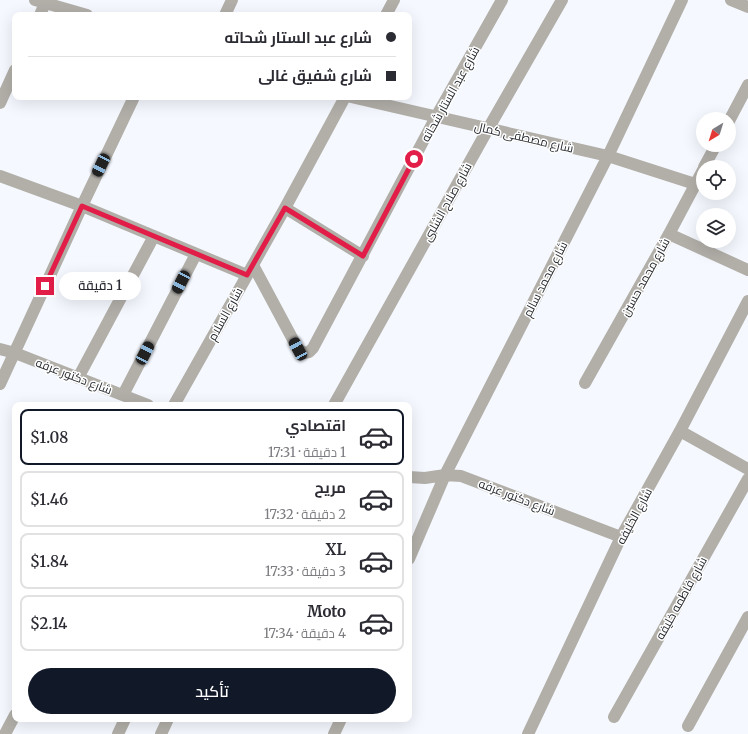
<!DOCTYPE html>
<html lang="ar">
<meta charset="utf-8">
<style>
:root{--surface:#fff;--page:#f2f2f3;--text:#2b2b33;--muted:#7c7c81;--line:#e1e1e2;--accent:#111827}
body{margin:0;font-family:Merriweather,Cairo,serif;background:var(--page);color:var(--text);direction:rtl;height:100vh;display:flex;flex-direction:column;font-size:15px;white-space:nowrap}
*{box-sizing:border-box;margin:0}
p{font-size:13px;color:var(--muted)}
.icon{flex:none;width:22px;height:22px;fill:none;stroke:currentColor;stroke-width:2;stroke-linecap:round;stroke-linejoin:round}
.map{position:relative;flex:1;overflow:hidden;direction:ltr}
.panel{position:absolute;left:12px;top:402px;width:400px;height:320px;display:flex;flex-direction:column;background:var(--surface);border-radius:8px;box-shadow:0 4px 16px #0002;direction:rtl}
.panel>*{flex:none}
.top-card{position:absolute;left:12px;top:12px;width:400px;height:88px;border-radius:8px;box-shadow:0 4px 16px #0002;direction:rtl;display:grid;align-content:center;height:88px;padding:0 16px;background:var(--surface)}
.needle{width:26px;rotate:218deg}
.buttons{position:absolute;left:696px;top:112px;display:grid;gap:8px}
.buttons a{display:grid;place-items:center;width:40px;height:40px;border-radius:50%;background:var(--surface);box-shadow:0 4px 16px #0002;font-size:20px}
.end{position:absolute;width:18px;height:18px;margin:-9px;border:5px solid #e11d48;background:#fff;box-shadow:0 0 0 2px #fff}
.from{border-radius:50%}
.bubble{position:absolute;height:28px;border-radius:14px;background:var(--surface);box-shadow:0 4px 16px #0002;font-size:13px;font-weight:600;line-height:28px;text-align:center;direction:rtl}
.car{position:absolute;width:12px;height:24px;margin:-12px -6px;border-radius:5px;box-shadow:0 0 3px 1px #0007;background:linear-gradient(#222 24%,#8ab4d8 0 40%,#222 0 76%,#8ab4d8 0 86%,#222 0)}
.top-card b{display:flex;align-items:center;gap:14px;height:38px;font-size:15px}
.top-card b+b{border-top:1px solid var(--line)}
.top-card i{width:10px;height:10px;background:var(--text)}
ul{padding:7px 0 0;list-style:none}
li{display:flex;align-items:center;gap:12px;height:56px;margin:0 8px 6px;padding:0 8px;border:2px solid var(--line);border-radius:8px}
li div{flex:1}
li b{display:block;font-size:15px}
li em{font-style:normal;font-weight:600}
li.selected{border-color:var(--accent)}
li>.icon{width:36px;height:36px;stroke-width:1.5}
.action{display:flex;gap:8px;margin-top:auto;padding:8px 16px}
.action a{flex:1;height:46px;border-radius:24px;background:var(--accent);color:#fff;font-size:16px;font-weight:600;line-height:46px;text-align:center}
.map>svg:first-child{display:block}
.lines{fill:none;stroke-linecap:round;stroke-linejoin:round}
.minor{stroke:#b2afa9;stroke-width:12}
.route{stroke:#e11d48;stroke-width:5}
.labels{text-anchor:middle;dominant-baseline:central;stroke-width:3;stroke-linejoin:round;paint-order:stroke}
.street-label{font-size:12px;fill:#25292e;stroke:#fff}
</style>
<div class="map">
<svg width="748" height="734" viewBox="0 0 748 734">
<rect width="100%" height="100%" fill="#f5f9ff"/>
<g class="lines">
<!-- minor -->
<path class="minor" d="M35,0L87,15
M731,0L748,7
M40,15L45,3
M225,15L232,0
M386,15L394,0
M351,97L608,156L695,184
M0,103L15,70
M729,121L748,85
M704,167L716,145
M0,176L82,206L247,275
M285,208L363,256
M669,234L748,270
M253,265L298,349L304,353L309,352L313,348L436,117L502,0
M0,349L15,353L148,405
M78,378L154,236
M585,383L669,234L703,170
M0,384L82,206L134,97
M123,395L196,254
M174,405L285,208L345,97
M334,405L488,129L562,0
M680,431L748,469
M409,477L425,478L445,475L461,476L621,537
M409,559L445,475L608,156L682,0
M614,717L748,479
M688,726L748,617
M5,734L15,715
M118,734L125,719
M161,734L168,719
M334,734L341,719
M528,734L621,537L680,431L748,301"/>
</g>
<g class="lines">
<!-- route -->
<path class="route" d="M45,286L82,206L247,275L285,208L363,256L414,159"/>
</g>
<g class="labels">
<!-- street labels -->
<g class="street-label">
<text transform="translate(450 94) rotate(-61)">شارع عبد الستار شحاته</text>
<text transform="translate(524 137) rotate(13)">شارع مصطفى كمال</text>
<text transform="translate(447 202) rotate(-61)">شارع صلاح الشلبى</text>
<text transform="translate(645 277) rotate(-61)">شارع محمد حسين</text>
<text transform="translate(545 279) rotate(-63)">شارع محمد سالم</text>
<text transform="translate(225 314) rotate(-61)">شارع السلام</text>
<text transform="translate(74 376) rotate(21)">شارع دكتور عرفه</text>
<text transform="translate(517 497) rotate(21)">شارع دكتور عرفه</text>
<text transform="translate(634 516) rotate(-62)">شارع الخليفه</text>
<text transform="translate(681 598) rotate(-61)">شارع فاطمه خليفه</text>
</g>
</g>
</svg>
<div class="buttons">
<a><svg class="needle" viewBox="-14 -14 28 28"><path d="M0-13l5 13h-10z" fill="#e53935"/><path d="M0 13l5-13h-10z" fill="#7c7c81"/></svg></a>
<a><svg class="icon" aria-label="locate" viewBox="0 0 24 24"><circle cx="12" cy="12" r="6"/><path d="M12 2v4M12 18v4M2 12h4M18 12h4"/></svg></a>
<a><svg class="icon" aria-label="layers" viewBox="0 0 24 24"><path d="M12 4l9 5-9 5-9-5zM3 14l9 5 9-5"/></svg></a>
</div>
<i class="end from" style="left:414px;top:159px"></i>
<i class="end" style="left:45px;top:286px"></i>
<div class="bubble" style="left:59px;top:272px;width:82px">1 دقيقة</div>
<i class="car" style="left:101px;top:165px;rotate:206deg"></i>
<i class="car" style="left:181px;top:282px;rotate:207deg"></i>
<i class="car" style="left:298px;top:349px;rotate:332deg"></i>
<i class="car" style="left:145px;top:353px;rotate:27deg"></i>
<div class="top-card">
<b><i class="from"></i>شارع عبد الستار شحاته</b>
<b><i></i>شارع شفيق غالى</b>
</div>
<section class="panel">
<ul>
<li class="selected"><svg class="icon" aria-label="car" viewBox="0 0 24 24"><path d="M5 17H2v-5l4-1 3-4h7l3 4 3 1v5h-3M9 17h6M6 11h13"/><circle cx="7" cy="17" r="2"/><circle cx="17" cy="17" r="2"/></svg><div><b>اقتصادي</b><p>1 دقيقة · 17:31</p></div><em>$1.08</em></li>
<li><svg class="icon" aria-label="car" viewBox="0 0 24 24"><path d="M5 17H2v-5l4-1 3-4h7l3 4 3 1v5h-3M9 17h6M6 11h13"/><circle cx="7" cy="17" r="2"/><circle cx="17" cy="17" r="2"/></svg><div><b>مريح</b><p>2 دقيقة · 17:32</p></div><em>$1.46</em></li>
<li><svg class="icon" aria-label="car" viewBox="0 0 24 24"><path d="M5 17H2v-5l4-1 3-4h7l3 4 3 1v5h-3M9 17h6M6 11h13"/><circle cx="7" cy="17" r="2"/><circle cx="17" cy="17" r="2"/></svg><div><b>XL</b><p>3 دقيقة · 17:33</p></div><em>$1.84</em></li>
<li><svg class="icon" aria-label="car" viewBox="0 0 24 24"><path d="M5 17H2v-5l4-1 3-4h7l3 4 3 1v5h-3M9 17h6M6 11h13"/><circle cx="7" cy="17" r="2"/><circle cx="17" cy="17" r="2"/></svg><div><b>Moto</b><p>4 دقيقة · 17:34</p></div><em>$2.14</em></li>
</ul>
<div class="action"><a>تأكيد</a></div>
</section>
</div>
